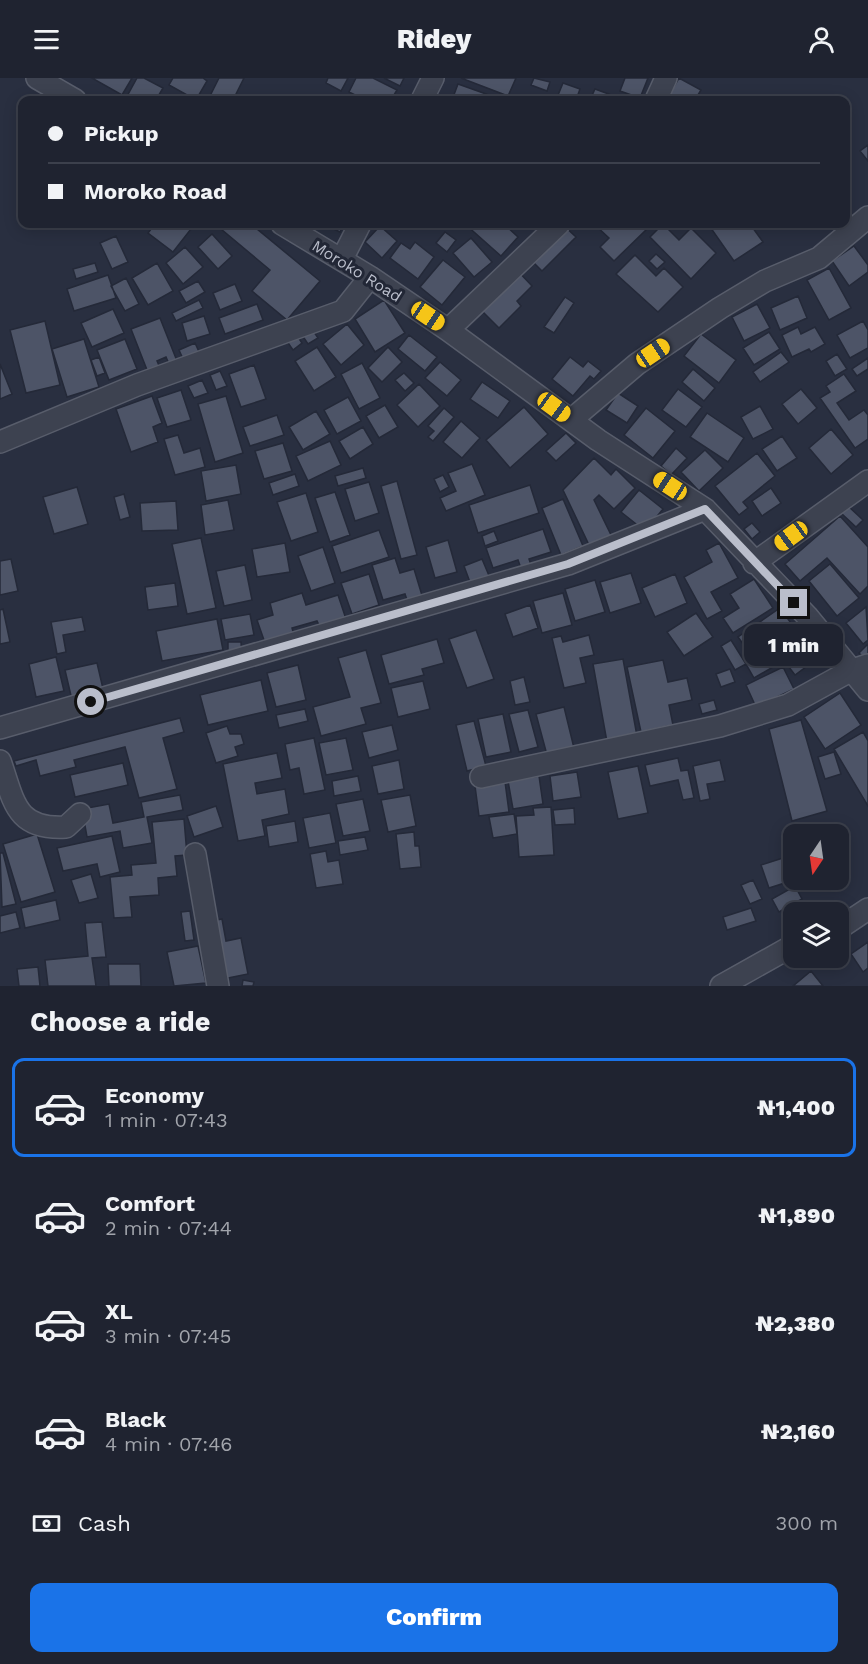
<!DOCTYPE html>
<meta charset="utf-8">
<style>
:root{--surface:#1f2330;--page:#2c2f3c;--text:#f1f3f6;--muted:#a1a4ab;--line:#3c404c;--accent:#1a73e8}
body{margin:0;font-family:"Work Sans",sans-serif;background:var(--page);color:var(--text);height:100vh;display:flex;flex-direction:column;font-size:22px;white-space:nowrap}
*{box-sizing:border-box;margin:0}
p{font-size:20px;color:var(--muted)}
.icon{flex:none;width:33px;height:33px;fill:none;stroke:currentColor;stroke-width:2;stroke-linecap:round;stroke-linejoin:round}
.map{position:relative;height:908px;overflow:hidden}
.side{display:flex;flex-direction:column;background:var(--surface);flex:1}
.side>*{flex:none}
.guide{position:absolute;left:18px;top:18px;width:832px;height:132px;border-radius:12px;box-shadow:0 3px 15px #0003,0 0 0 2px var(--line);display:grid;align-content:center;height:132px;padding:0 30px;background:var(--surface)}
.needle{width:39px;rotate:193deg}
.fabs{position:absolute;left:783px;top:746px;display:grid;gap:12px}
.fabs a{display:grid;place-items:center;width:66px;height:66px;border-radius:12px;background:var(--surface);box-shadow:0 3px 15px #0003,0 0 0 2px var(--line);font-size:30px}
.end{position:absolute;width:27px;height:27px;margin:-14px;border:8px solid #babecb;background:#111;box-shadow:0 0 0 3px #111}
.from{border-radius:50%}
.bubble{position:absolute;height:42px;border-radius:12px;background:var(--surface);box-shadow:0 3px 15px #0003,0 0 0 2px var(--line);font-size:20px;font-weight:800;line-height:42px;text-align:center}
.car{position:absolute;width:18px;height:36px;margin:-18px -9px;border-radius:8px;box-shadow:0 0 4px 2px #0007;background:linear-gradient(#f5c518 24%,#345 0 40%,#f5c518 0 76%,#345 0 86%,#f5c518 0)}
.guide b{display:flex;align-items:center;gap:21px;height:57px;font-size:22px}
.guide b+b{border-top:2px solid var(--line)}
.guide i{width:15px;height:15px;background:var(--text)}
ul{padding:0;list-style:none}
li{display:flex;align-items:center;gap:18px;height:99px;margin:0 12px 9px;padding:0 18px;border:3px solid transparent;border-radius:12px}
li div{flex:1}
li b{display:block;font-size:22px}
li em{font-style:normal;font-weight:800}
li.on{border-color:var(--accent)}
li>.icon{width:54px;height:54px;stroke-width:1.5}
h2{padding:0 30px;font-size:27px;line-height:72px}
.pay{display:flex;align-items:center;gap:15px;height:66px;padding:0 30px;font-size:22px}
.pay p{margin-inline-start:auto}
.primary-button{display:flex;gap:12px;margin-top:auto;padding:12px 30px}
.primary-button a{flex:1;height:69px;border-radius:12px;background:var(--accent);color:#fff;font-size:24px;font-weight:800;line-height:69px;text-align:center}
header{display:flex;justify-content:space-between;align-items:center;height:78px;padding:0 30px;background:var(--surface);font-size:27px;font-weight:800}
.map>svg:first-child{display:block}
.building{fill:#4d5467;stroke:#242938;stroke-width:1.5}
.lines{fill:none;stroke-linecap:round;stroke-linejoin:round}
.minor-casing{stroke:#585d6b;stroke-width:24}
.minor{stroke:#3d4250;stroke-width:21}
.route{stroke:#babecb;stroke-width:8}
.labels{text-anchor:middle;dominant-baseline:central;stroke-width:6;stroke-linejoin:round;paint-order:stroke}
.street-label{font-size:16px;fill:#babecb;stroke:#222736}
</style>
<header><svg class="icon" aria-label="menu" viewBox="0 0 24 24"><path d="M4 6h16M4 12h16M4 18h16"/></svg>Ridey<svg class="icon" aria-label="person" viewBox="0 0 24 24"><circle cx="12" cy="8" r="4"/><path d="M4 21q1-7 8-7t8 7"/></svg></header>
<div class="map">
<svg width="868" height="908" viewBox="0 0 868 908">
<rect width="100%" height="100%" fill="#292f40"/>
<!-- building -->
<path class="building" d="M92,0H132L122,17Z
M137,0H144L163,10L156,22H125Z
M173,0H203L207,3L196,22L169,7Z
M219,0H244L233,22H224L211,16Z
M328,0H348L341,13L326,5Z
M356,0H373L397,12L391,22H365L349,14Z
M384,0H404L400,8Z
M461,0H516L508,18Z
M534,0L550,4L547,13L531,7Z
M625,0H648L640,20L620,13Z
M679,0L701,12L695,22H666Z
M563,5L580,11L576,22H556Z
M458,6L503,22H452Z
M595,11L625,22H590Z
M868,67V83L860,73Z
M155,146H184L191,151L173,174L148,155Z
M226,146H251L320,203L287,242L252,213L270,192L221,151Z
M323,146H344L340,154Z
M465,146H504L518,159L501,178Z
M562,146L576,159L542,193L527,178Z
M594,146H645L649,149L614,183L600,169L609,160Z
M663,146L679,162L691,150L716,175L691,201L650,159Z
M708,146H750L763,164L734,183Z
M380,148L397,163L382,180L365,164Z
M445,154L456,162L447,174L436,165Z
M212,156L232,178L218,191L198,169Z
M116,158L128,184L112,191L100,165Z
M471,160L492,184L474,199L453,175Z
M415,164L434,179L418,201L390,180L401,165L410,171Z
M854,168L868,187V194L849,208L832,183Z
M185,169L203,189L183,206L166,185Z
M656,176L665,184L657,191L649,183Z
M635,177L656,198L664,190L683,209L658,234L616,196Z
M443,182L465,199L442,227L420,209Z
M95,185L98,194L76,201L73,191Z
M157,185L173,213L148,227L132,200Z
M514,189L532,208L517,223L521,228L499,250L476,227Z
M829,190L851,230L829,242L807,202Z
M108,197L116,220L74,233L67,211Z
M126,200L139,226L125,233L111,208Z
M198,203L205,214L186,225L179,213Z
M235,206L242,223L220,232L213,215Z
M798,218L807,240L780,252L771,230Z
M565,219L574,225L554,255L544,249Z
M199,222L203,230L176,243L172,235Z
M384,222L405,255L375,274L355,241Z
M257,226L263,242L225,256L219,240Z
M757,226L770,250L744,263L732,239Z
M113,231L124,255L92,269L81,245Z
M204,238L210,256L187,263L182,245Z
M160,240L177,283L169,286L166,279L157,283L161,292L149,297L131,251Z
M45,243L60,307L26,315L10,252Z
M863,243L868,252V270L850,280L837,257Z
M347,246L364,267L341,287L323,266Z
M798,249L801,256L815,249L825,266L811,274L809,271L792,279L782,257Z
M312,251L318,260L308,266L302,257Z
M769,254L780,271L754,287L743,270Z
M296,256L302,265L293,272L286,262Z
M701,256L736,282L719,305L684,278Z
M409,257L437,279L425,293L398,271Z
M84,261L99,309L67,319L52,271Z
M125,261L137,291L109,302L97,272Z
M195,265L200,276L184,283L179,272Z
M317,269L336,299L314,313L295,283Z
M388,269L402,284L382,304L368,290Z
M781,274L789,284L760,304L753,294Z
M837,276L847,291L835,298L826,283Z
M99,279L105,295L97,298L91,282Z
M570,279L583,289L588,283L601,293L594,301L590,298L573,318L552,301Z
M868,280V291L857,298L852,291Z
M440,284L461,302L447,318L425,300Z
M362,285L380,320L359,331L341,296Z
M0,286L12,316L0,321Z
M254,287L266,321L241,329L229,296Z
M693,291L715,310L704,323L682,304Z
M220,293L227,308L216,312L210,297Z
M404,295L414,305L405,313L395,302Z
M844,296L856,313L837,325L849,342L864,332L868,337V361L855,370L820,320L830,314L826,308Z
M202,302L208,315L194,320L188,308Z
M482,304L510,323L498,340L470,321Z
M419,306L440,328L418,349L397,327Z
M678,311L702,329L686,349L662,332Z
M801,311L817,330L798,346L782,326Z
M181,312L191,342L167,349L157,320Z
M618,315L638,328L627,345L606,332Z
M152,318L162,345L153,349L158,364L131,374L116,331Z
M226,318L243,375L215,384L198,326Z
M348,319L361,343L337,356L324,332Z
M385,327L398,349L379,360L366,338Z
M760,328L773,351L753,361L741,339Z
M524,329L548,356L510,390L486,362Z
M444,330L454,339L433,363L428,359L434,353L428,348Z
M646,330L675,353L653,380L624,357Z
M316,333L330,356L303,372L289,349Z
M707,335L744,360L728,384L690,359Z
M277,337L284,357L250,368L243,349Z
M461,343L480,360L462,380L443,364Z
M363,349L373,366L350,381L339,363Z
M831,351L853,377L831,396L809,370Z
M566,355L576,365L556,383L546,373Z
M178,357L184,375L200,370L205,389L175,397L164,361Z
M782,358L797,380L777,393L762,371Z
M330,363L341,387L308,403L296,378Z
M283,365L292,393L264,401L255,373Z
M676,370L687,380L671,397L661,388Z
M705,372L723,390L699,413L681,394Z
M757,375L775,398L743,424L748,430L739,437L715,408Z
M594,380L611,397L616,391L635,410L614,431L599,417L594,422L612,459L590,469L563,412Z
M472,386L485,417L446,433L440,420L456,413L448,395Z
M236,387L241,416L206,423L201,393Z
M363,390L366,400L338,408L335,398Z
M295,396L299,408L273,417L269,405Z
M443,397L449,409L440,414L434,401Z
M397,403L417,477L401,481L381,408Z
M369,404L379,435L355,443L345,411Z
M530,407L539,435L478,455L469,427Z
M77,409L88,446L54,456L43,419Z
M771,410L781,425L762,438L752,423Z
M639,412L663,431L645,453L621,434Z
M335,414L350,457L330,464L315,420Z
M306,415L318,454L291,463L277,424Z
M124,416L130,439L120,442L114,419Z
M563,421L583,468L561,477L542,430Z
M228,422L234,452L205,457L201,427Z
M176,423L178,452L142,453L140,425Z
M848,428L863,442L856,449L841,435Z
M840,438L868,469V508L860,516L827,480L800,503L785,486Z
M752,445L760,454L752,461L744,451Z
M543,451L551,474L529,481L533,493L523,496L518,482L493,490L486,470Z
M379,452L389,479L341,495L332,468Z
M494,453L498,463L485,468L482,458Z
M201,460L216,530L187,536L172,466Z
M448,462L457,494L435,500L426,469Z
M285,465L290,494L257,499L252,471Z
M719,465L738,500L711,514L722,533L707,541L684,499L712,484L706,472Z
M323,469L335,505L311,513L298,478Z
M395,480L400,495L414,491L424,524L409,528L405,516L383,522L372,487Z
M11,481L18,513L0,517V483Z
M482,481L490,500L471,507L464,488Z
M830,486L859,520L837,538L809,503Z
M245,487L252,522L224,528L216,493Z
M631,495L641,525L610,535L600,504Z
M369,496L379,527L352,536L341,505Z
M675,496L687,525L655,539L642,510Z
M754,501L773,530L733,555L723,540L739,530L730,516Z
M595,502L605,534L575,543L565,511Z
M175,505L178,528L148,532L145,509Z
M302,515L306,527L338,517L346,541L320,549L317,543L292,550L294,557L265,565L257,542L273,537L270,525Z
M563,515L572,547L542,555L533,523Z
M530,527L538,550L513,559L505,536Z
M866,529L868,562L863,566L846,545Z
M780,530L796,552L754,581L738,559Z
M3,531L10,564L0,566V532Z
M696,535L713,559L684,578L667,554Z
M250,536L254,557L225,562L221,541Z
M82,539L85,553L63,557L66,574L57,576L51,544Z
M217,541L223,572L162,583L156,553Z
M476,552L494,601L467,610L449,561Z
M589,557L594,577L580,580L586,605L564,610L552,560L561,558L563,564Z
M803,559L818,580L795,597L779,576Z
M437,561L444,585L422,591L424,597L389,606L381,577Z
M731,562L746,586L735,592L721,568Z
M228,564H241L242,579H228Z
M868,566V582L867,583L859,575Z
M366,572L381,625L361,630L366,646L321,658L313,629L350,619L338,580Z
M772,572L780,585L754,600L746,586Z
M56,579L64,613L36,619L29,586Z
M623,581L637,658L607,664L593,586Z
M663,582L668,604L687,600L692,622L669,627L673,647L641,654L627,589Z
M97,585L104,615L72,622L65,592Z
M298,587L306,622L276,629L267,595Z
M783,589L794,611L756,629L746,607Z
M730,591L735,604L721,609L716,596Z
M524,599L530,624L515,627L510,603Z
M261,602L268,633L208,647L200,617Z
M423,603L430,631L398,639L391,610Z
M840,615L861,647L825,671L804,639Z
M714,622L717,632L702,636L699,626Z
M564,629L574,670L547,677L536,636Z
M305,631L308,643L279,650L276,637Z
M528,632L538,669L519,674L509,636Z
M503,636L511,674L486,679L478,641Z
M180,640L184,654L163,660L177,711L139,720L125,669L74,682L76,689L40,698L36,682L16,688L14,683Z
M801,642L827,733L792,743L769,651Z
M474,643L486,688L467,693L456,647Z
M392,647L398,672L369,680L362,654Z
M227,648L230,656H241L244,666L235,669L238,678L216,685L206,655Z
M863,654L868,663V728L834,671Z
M314,660L325,712L304,716L299,690L290,692L285,666Z
M346,660L353,692L326,697L319,665Z
M834,674L841,696L825,701L818,679Z
M277,675L282,700L255,705L257,716L285,711L289,736L262,742L265,758L238,763L223,686Z
M678,680L681,693L688,692L694,720L683,722L678,702L650,708L645,687Z
M399,682L404,711L378,716L372,688Z
M720,682L725,703L707,706L710,721L700,723L693,688Z
M123,685L128,707L75,719L70,697Z
M638,688L648,735L618,741L608,694Z
M577,694L581,719L553,723L550,698Z
M358,698L361,713L334,718L332,703Z
M539,698L543,726L513,731L508,703Z
M505,704L509,734L479,738L475,708Z
M180,717L183,732L147,739L152,765L123,770L120,753L87,759L82,731L109,726L113,745L144,739L141,724Z
M410,717L416,748L388,754L381,722Z
M363,721L370,753L343,758L336,726Z
M216,728L223,749L194,759L187,738Z
M551,729L554,777L519,779L516,738L534,737L533,730Z
M574,730L575,746L555,747L553,732Z
M330,735L336,765L309,770L303,740Z
M514,736L517,756L493,760L489,739Z
M184,741L187,777L175,778L177,798L158,800L159,817L130,819L132,839L114,840L110,799L132,797L131,787L156,785L152,744Z
M295,743L298,764L269,769L266,748Z
M414,754L415,768H419L421,789L400,791L396,756Z
M37,756L55,814L21,824L3,766Z
M112,758L120,794L100,799L97,786L63,793L57,770Z
M365,759L368,772L340,777L338,763Z
M326,773L328,784L339,782L343,806L316,810L310,776Z
M0,775H3L16,826L2,829Z
M786,779L794,802L769,810L761,787Z
M91,796L98,820L79,825L71,802Z
M800,801H819L803,807Z
M753,802L762,821L750,826L741,807Z
M795,808L802,821L779,834L772,821Z
M56,822L60,842L25,850L21,830Z
M751,830L756,843L727,852L723,839Z
M190,833L194,862L185,863L181,834Z
M16,834L20,850L0,855V838Z
M222,841L226,863L241,860L248,896L218,902L207,844Z
M102,844L106,879L92,880L96,908H48L45,882L88,878L85,845Z
M868,864V890L863,894L851,876Z
M198,868L206,905L174,908L167,874Z
M108,886H140L141,908H109Z
M38,889L40,908H19L17,891Z
M811,893L823,908H793Z
M243,902L254,904L253,908H242Z"/>
<g class="lines">
<!-- minor casing -->
<g class="minor-casing">
<path id="minor" d="M37,0L75,22
M422,22L433,0
M656,22L666,0
M282,146L370,199L448,252L598,362L705,431L807,538L868,612
M342,181L360,146
M448,252L559,146
M571,342L637,286L720,230L765,203L819,180L868,139
M0,364L137,307L343,233L370,199
M754,485L868,403
M0,650L568,486L705,431
M0,683C14,723 15,752 66,749L80,736
M481,699L720,648L788,627L850,593L868,587
M195,776L218,908
M838,851L868,831
M721,908L794,867"/>
</g>
<!-- minor -->
<use href="#minor" class="minor"/>
</g>
<g class="lines">
<!-- route -->
<path class="route" d="M91,624L568,486L705,431L794,525"/>
</g>
<g class="labels">
<!-- street labels -->
<g class="street-label">
<text transform="translate(357 193) rotate(32)">Moroko Road</text>
</g>
</g>
</svg>
<div class="fabs">
<a><svg class="needle" viewBox="-14 -14 28 28"><path d="M0-13l5 13h-10z" fill="#e53935"/><path d="M0 13l5-13h-10z" fill="#a1a4ab"/></svg></a>
<a><svg class="icon" aria-label="layers" viewBox="0 0 24 24"><path d="M12 4l9 5-9 5-9-5zM3 14l9 5 9-5"/></svg></a>
</div>
<i class="end from" style="left:91px;top:624px"></i>
<i class="end" style="left:794px;top:525px"></i>
<div class="bubble" style="left:744px;top:546px;width:99px">1 min</div>
<i class="car" style="left:428px;top:238px;rotate:124deg"></i>
<i class="car" style="left:653px;top:275px;rotate:56deg"></i>
<i class="car" style="left:554px;top:329px;rotate:126deg"></i>
<i class="car" style="left:670px;top:408px;rotate:303deg"></i>
<i class="car" style="left:791px;top:458px;rotate:234deg"></i>
<div class="guide">
<b><i class="from"></i>Pickup</b>
<b><i></i>Moroko Road</b>
</div>
</div>
<section class="side">
<h2>Choose a ride</h2>
<ul>
<li class="on"><svg class="icon" aria-label="car" viewBox="0 0 24 24"><path d="M5 17H2v-5l4-1 3-4h7l3 4 3 1v5h-3M9 17h6M6 11h13"/><circle cx="7" cy="17" r="2"/><circle cx="17" cy="17" r="2"/></svg><div><b>Economy</b><p>1 min · 07:43</p></div><em>₦1,400</em></li>
<li><svg class="icon" aria-label="car" viewBox="0 0 24 24"><path d="M5 17H2v-5l4-1 3-4h7l3 4 3 1v5h-3M9 17h6M6 11h13"/><circle cx="7" cy="17" r="2"/><circle cx="17" cy="17" r="2"/></svg><div><b>Comfort</b><p>2 min · 07:44</p></div><em>₦1,890</em></li>
<li><svg class="icon" aria-label="car" viewBox="0 0 24 24"><path d="M5 17H2v-5l4-1 3-4h7l3 4 3 1v5h-3M9 17h6M6 11h13"/><circle cx="7" cy="17" r="2"/><circle cx="17" cy="17" r="2"/></svg><div><b>XL</b><p>3 min · 07:45</p></div><em>₦2,380</em></li>
<li><svg class="icon" aria-label="car" viewBox="0 0 24 24"><path d="M5 17H2v-5l4-1 3-4h7l3 4 3 1v5h-3M9 17h6M6 11h13"/><circle cx="7" cy="17" r="2"/><circle cx="17" cy="17" r="2"/></svg><div><b>Black</b><p>4 min · 07:46</p></div><em>₦2,160</em></li>
</ul>
<div class="pay"><svg class="icon" aria-label="cash" viewBox="0 0 24 24"><path d="M3 7h18v10H3z"/><circle cx="12" cy="12" r="2"/></svg>Cash<p>300 m</p></div>
<div class="primary-button"><a>Confirm</a></div>
</section>
